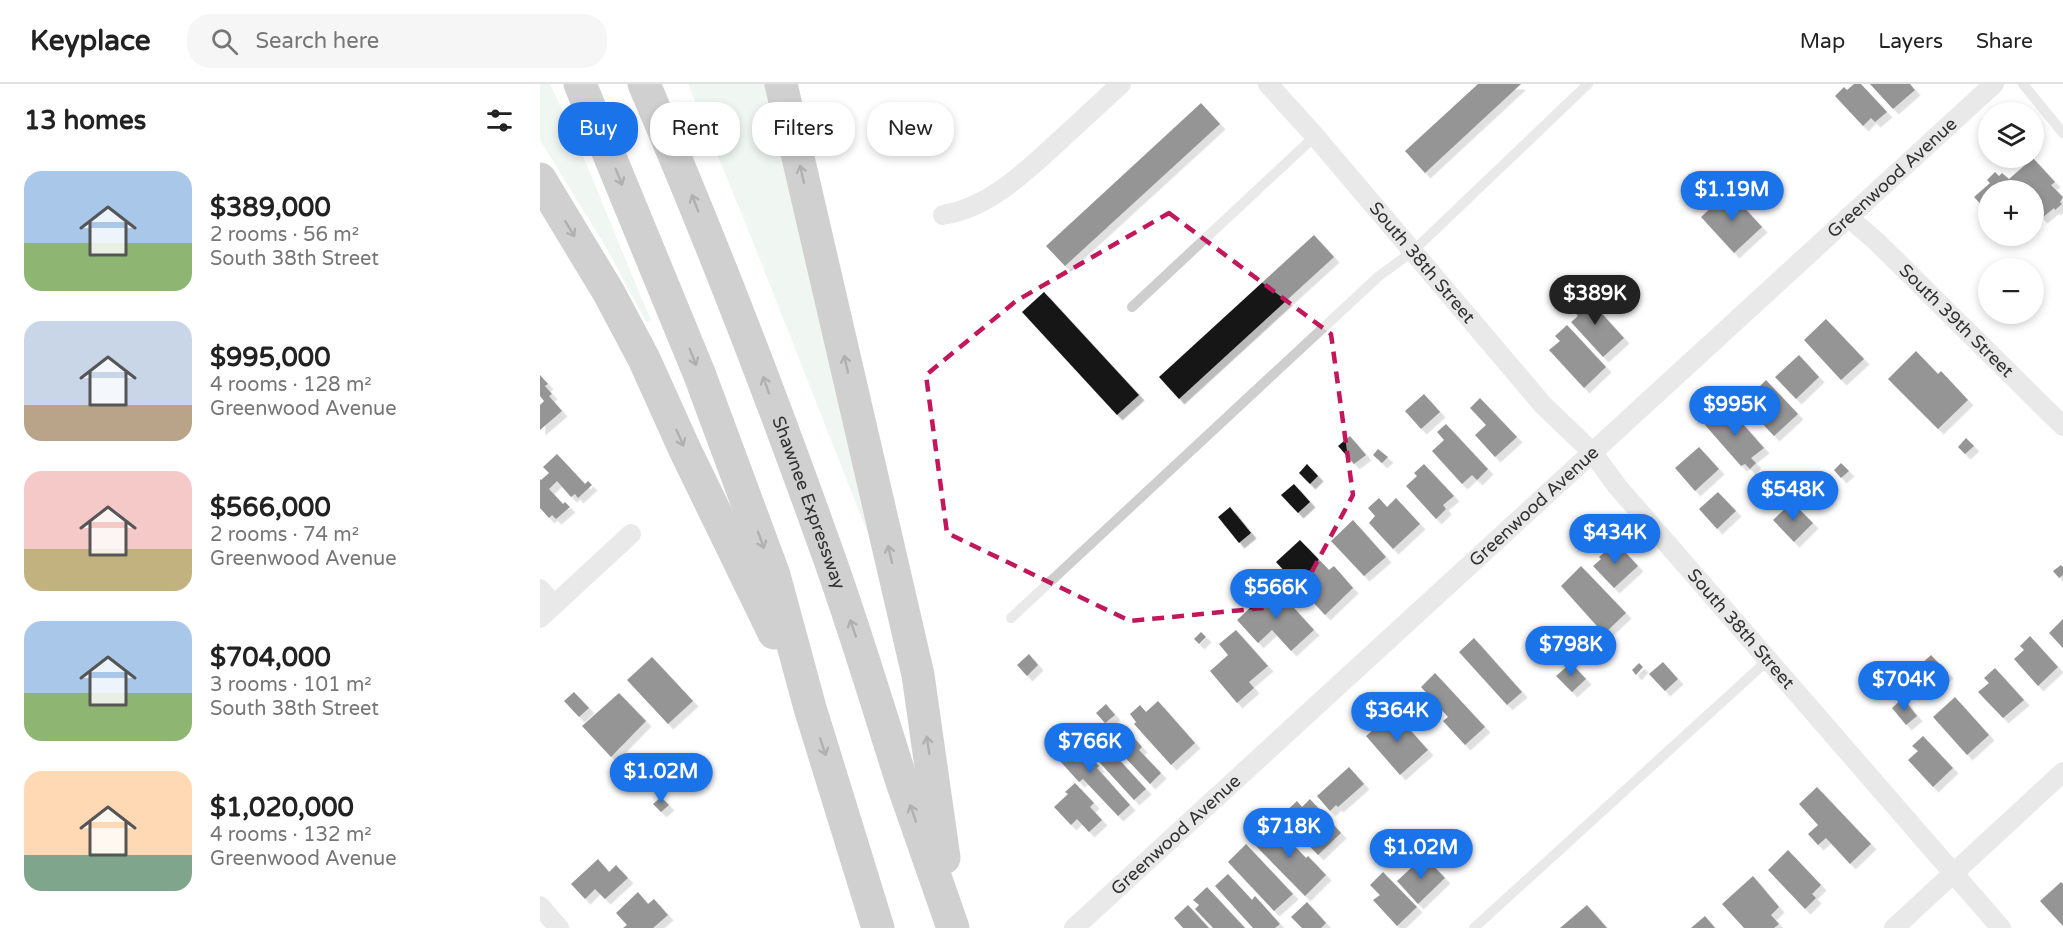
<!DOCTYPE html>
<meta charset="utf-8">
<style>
body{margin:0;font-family:"Varela Round",sans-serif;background:#f6f6f6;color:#222;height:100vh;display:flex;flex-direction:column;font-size:22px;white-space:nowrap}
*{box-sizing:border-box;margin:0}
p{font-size:20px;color:#767676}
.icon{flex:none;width:33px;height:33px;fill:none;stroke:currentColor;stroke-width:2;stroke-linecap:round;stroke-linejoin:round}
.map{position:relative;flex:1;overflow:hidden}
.details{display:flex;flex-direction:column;background:#fff;width:540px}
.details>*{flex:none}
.guide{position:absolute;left:18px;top:18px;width:570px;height:54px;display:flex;gap:12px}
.controls{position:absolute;left:1438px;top:18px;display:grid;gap:12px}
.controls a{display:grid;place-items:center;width:66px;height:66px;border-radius:50%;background:#fff;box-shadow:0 3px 9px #0003;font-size:30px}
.price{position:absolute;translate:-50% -51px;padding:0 14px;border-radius:21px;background:#1a73e8;color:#fff;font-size:20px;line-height:39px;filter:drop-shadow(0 2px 3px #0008)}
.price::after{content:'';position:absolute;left:50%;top:36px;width:18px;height:14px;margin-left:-9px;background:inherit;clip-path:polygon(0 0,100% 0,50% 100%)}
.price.active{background:#222;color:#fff}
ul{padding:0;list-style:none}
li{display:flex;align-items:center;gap:18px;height:150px;padding:0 24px}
li span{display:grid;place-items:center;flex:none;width:168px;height:120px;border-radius:18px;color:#555}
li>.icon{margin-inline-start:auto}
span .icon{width:72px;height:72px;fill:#fffc;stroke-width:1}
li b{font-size:26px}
h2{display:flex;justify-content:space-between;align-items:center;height:72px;padding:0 24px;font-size:26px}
.chip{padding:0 21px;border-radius:24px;background:#fff;box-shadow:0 3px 9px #0003;font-size:21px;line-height:54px}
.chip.active{background:#1a73e8;color:#fff}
header{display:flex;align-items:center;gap:36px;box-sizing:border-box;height:84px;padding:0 30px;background:#fff;border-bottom:2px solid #e0e0e0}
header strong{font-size:28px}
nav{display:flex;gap:33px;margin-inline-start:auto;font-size:21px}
.search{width:420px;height:54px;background:#f6f6f6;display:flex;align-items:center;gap:15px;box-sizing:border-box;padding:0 21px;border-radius:24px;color:#767676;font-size:22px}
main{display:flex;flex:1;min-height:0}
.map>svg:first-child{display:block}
</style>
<header>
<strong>Keyplace</strong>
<div class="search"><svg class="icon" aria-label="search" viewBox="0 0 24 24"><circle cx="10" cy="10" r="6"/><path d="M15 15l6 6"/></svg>Search here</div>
<nav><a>Map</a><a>Layers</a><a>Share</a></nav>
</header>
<main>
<section class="details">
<h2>13 homes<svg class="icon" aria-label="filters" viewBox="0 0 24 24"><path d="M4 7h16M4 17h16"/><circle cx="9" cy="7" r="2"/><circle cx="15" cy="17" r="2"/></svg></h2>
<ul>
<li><span style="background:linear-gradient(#a9c7e8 60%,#8fb573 0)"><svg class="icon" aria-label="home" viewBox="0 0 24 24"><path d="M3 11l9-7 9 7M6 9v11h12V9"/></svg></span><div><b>$389,000</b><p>2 rooms · 56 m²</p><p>South 38th Street</p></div></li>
<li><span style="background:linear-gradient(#c9d6e8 70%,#b9a48a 0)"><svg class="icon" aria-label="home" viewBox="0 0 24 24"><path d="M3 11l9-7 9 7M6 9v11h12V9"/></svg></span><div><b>$995,000</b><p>4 rooms · 128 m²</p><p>Greenwood Avenue</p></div></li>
<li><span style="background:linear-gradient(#f6c9c9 65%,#c2b280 0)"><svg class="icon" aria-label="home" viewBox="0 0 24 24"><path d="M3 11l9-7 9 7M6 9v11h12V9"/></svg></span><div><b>$566,000</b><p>2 rooms · 74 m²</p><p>Greenwood Avenue</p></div></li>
<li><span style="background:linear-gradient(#a9c7e8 60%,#8fb573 0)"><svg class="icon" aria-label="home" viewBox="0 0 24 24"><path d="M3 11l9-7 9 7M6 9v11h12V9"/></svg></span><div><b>$704,000</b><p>3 rooms · 101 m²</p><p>South 38th Street</p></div></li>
<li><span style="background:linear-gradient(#ffd9b3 70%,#7fa58c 0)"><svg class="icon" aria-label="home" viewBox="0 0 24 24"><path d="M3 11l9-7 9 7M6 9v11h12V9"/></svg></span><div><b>$1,020,000</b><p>4 rooms · 132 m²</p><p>Greenwood Avenue</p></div></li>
</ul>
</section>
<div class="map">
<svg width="1523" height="844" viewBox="0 0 1523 844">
<defs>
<filter id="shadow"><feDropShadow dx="5.5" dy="5.5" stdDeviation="0" flood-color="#0004"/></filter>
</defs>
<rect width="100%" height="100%" fill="#fff"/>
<g fill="#deeee5">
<path d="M0 0H10C48 77 77 158 111 236L106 238 67 165 0 56Z"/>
<path d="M148 0H232L343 488 209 148Z"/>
</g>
<g fill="#181818" filter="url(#shadow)">
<path d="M938 0H981L885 89 865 67Z"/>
<path d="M1314 0H1321L1347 28 1335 38 1331 34 1323 42 1295 12 1304 3 1307 6Z"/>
<path d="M1330 0H1370L1375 6 1353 25Z"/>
<path d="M661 19 680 40 525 182 506 162Z"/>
<path d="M1493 74 1515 98 1511 101 1523 113 1520 118 1522 120 1515 126 1514 124 1502 134 1494 125V106H1449V129L1434 113 1450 99 1447 96 1455 88 1459 92 1462 89 1469 95Z"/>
<path d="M1189 107 1222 143 1194 169 1161 133Z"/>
<path d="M774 151 794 173 639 315 619 293Z"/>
<path d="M504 208 599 311 577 331 482 228Z"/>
<path d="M1044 210 1084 254 1063 273 1031 238 1038 232 1030 223Z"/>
<path d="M1286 235 1324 275 1301 296 1264 256Z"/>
<path d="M1027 241 1066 283 1044 304 1009 266 1020 257 1015 252Z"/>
<path d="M1376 267 1398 290 1401 287 1428 316 1398 345 1348 295Z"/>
<path d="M1259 271 1279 293 1256 315 1235 293Z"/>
<path d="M0 291 8 300 5 302 12 310 9 312 22 327 0 346V321L4 317 0 312Z"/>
<path d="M1226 296 1258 330 1234 352 1202 318 1209 312 1205 309 1212 303 1215 307Z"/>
<path d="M884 310 900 328 881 345 865 327Z"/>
<path d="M940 314 977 353 955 373 935 351 946 341 930 324Z"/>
<path d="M1187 322 1224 364 1211 374 1216 379 1210 385 1205 380 1201 382 1165 341Z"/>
<path d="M906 340 948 385 937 396 932 391 922 400 892 367 904 356 897 348Z"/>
<path d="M810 352 826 371 814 380 798 362Z"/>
<path d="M1426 354 1434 362 1425 370 1418 363Z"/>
<path d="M1159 363 1179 385 1155 407 1135 384Z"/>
<path d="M838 365 848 373 842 379 833 371Z"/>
<path d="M17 370 45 400 48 397 52 401 38 414 35 410 31 413 17 397 9 405 23 420 25 418 30 423 16 435 12 431 9 434 0 424V395L1 396 9 389 3 383Z"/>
<path d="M1301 379 1309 387 1301 394 1294 386Z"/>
<path d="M767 380 778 392 770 400 759 389Z"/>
<path d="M884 380 914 412 903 421 906 425 896 435 866 402 877 392 874 389Z"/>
<path d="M754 400 770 418 758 429 741 411Z"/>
<path d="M1178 408 1196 427 1177 445 1159 425Z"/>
<path d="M839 414 847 423 856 414 880 440 853 465 829 439 835 432 828 424Z"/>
<path d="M1252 418 1273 439 1254 458 1233 436Z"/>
<path d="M690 423 711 449 699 459 678 433Z"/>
<path d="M813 436 846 473 824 492 791 457Z"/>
<path d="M760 456 789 486 794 482 813 504 785 531 736 478Z"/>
<path d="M1076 458 1098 482 1074 504 1053 482 1061 475 1059 473Z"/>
<path d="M1521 481 1523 483V491L1519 494 1513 487Z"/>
<path d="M1041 482 1086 529 1064 550 1021 502Z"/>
<path d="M734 502 774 546 751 567 732 546 718 559 697 536Z"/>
<path d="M1523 535V564L1509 549Z"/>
<path d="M696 546 728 582 709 598 714 604 697 619 670 587 688 571 679 560Z"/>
<path d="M661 548 666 553 659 560 654 555Z"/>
<path d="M1490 552 1518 583 1498 602 1474 575 1484 566 1480 562Z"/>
<path d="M934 554 982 608 967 621 919 568Z"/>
<path d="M489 570 498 581 487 592 477 581Z"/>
<path d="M1391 571 1408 589 1387 608 1370 590Z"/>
<path d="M112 573 153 617 128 640 87 596Z"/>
<path d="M1123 578 1138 595 1125 607 1109 590Z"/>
<path d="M1031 579 1046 595 1032 608 1016 592Z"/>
<path d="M1099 579 1103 583 1096 591 1092 586Z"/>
<path d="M1455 584 1484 616 1463 634 1438 608 1449 599 1444 594Z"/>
<path d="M895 589 945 643 925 661 903 637 908 633 881 603Z"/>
<path d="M34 608 49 624 39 633 24 617Z"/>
<path d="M79 609 106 637 71 673 42 642Z"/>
<path d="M1415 613 1449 651 1427 671 1393 633Z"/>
<path d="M1363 614 1377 632 1366 641 1352 624Z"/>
<path d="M618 617 655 659 631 681 594 640 596 638 590 630 600 621 606 628Z"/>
<path d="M566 620 575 631 565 639 556 629Z"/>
<path d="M854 628 888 666 860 691 826 652Z"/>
<path d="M582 640 602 663 599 666 621 689 610 700 567 654Z"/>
<path d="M551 645 606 705 594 716 539 656Z"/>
<path d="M1383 652 1413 684 1393 703 1368 676 1378 667 1372 662Z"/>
<path d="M527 653 540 667 542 665 559 682 557 684 590 721 578 732 543 695 539 698 511 667Z"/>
<path d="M809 683 824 700 798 723 796 721 790 727 777 712Z"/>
<path d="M535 699 554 719 550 723 562 736 549 748 537 735 531 741 514 723 528 710 525 708Z"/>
<path d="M1277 703 1331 760 1310 780 1286 754 1278 761 1268 750 1278 741 1259 720Z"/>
<path d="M121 713 129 721 121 728 113 720Z"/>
<path d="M770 715 801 749 778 771 741 732 757 717 762 723Z"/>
<path d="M730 737 766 774 768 772 786 791 765 812 715 761 717 758 713 754Z"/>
<path d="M706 760 753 810 734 827 688 778Z"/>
<path d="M1248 766 1281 801 1272 810 1276 814 1265 825 1228 786Z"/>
<path d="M884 772 905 794 878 820 857 797Z"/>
<path d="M58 775 69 788 76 781 88 794 65 815 55 805 45 815 31 800Z"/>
<path d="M843 788 877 823 857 842 833 816 840 811 830 801Z"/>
<path d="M688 790 712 816 715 812 740 840 735 844H713L675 802Z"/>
<path d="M1213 792 1239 823 1231 831 1239 840 1234 844H1204L1182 820Z"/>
<path d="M1521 798 1523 800V842L1500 817Z"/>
<path d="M667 803 705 844H673L655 825 659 821 653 816Z"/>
<path d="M98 808 108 820 114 815 128 831 113 844H83L87 841 76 829Z"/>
<path d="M767 818 786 839 781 844H762L751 833Z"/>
<path d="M648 821 669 844H643L634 834Z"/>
<path d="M1047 821 1067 844H1020Z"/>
<path d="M1165 832 1175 844H1151Z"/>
</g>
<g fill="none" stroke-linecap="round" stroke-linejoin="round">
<g stroke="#cecece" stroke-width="10">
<path d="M1483 0 1523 49"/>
<path d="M592 223 775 52"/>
<path d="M471 534 839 192 872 168 1048 0"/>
<path d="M934 844 1228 576"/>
</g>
<g stroke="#cecece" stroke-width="20">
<path id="s1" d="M728 0 775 52 1003 321 1052 368 1077 402 1461 844"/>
<path d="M403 131C450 123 485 88 519 57 540 38 560 19 581 0"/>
<path id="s2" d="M1308 133 1336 157 1523 342"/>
<path d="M0 505 14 521"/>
<path d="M0 534 91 450"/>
<path d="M0 822 19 844"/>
<path id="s3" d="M534 844 1454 0"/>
<path d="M1354 844 1523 688"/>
</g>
<g stroke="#989898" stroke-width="33">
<path d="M40 0 159 289 234 491 270 624 338 844"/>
<path id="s4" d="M104 0C170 153 230 308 286 465 314 542 337 620 362 698 379 747 396 795 413 844"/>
<path d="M241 0 378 591 404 774"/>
<path d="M0 95 69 209 104 275 145 366 234 549"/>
</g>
</g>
<defs><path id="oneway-shaft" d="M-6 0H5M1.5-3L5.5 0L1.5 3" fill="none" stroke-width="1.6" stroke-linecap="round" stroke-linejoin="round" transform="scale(1.5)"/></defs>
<g stroke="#505050">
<use href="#oneway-shaft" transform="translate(262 90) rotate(-103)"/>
<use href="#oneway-shaft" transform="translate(79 93) rotate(68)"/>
<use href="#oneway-shaft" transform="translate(155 119) rotate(-111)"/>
<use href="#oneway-shaft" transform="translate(30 145) rotate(59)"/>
<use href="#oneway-shaft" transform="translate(153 273) rotate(68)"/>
<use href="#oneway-shaft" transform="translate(306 280) rotate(-103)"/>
<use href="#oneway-shaft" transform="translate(226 301) rotate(-110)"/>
<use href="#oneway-shaft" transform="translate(140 354) rotate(66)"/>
<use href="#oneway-shaft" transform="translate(221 456) rotate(70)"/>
<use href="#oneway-shaft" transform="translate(350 470) rotate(-103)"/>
<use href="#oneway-shaft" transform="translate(313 544) rotate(-109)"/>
<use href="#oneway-shaft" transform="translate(388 661) rotate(-98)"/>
<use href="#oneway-shaft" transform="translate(283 663) rotate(72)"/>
<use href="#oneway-shaft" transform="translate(373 729) rotate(-109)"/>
</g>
<path d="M0 0H1523V844H0ZM629 129 791 250 813 411 754 521 590 537 407 449 386 291 476 217Z" fill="#fff" fill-opacity=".55" fill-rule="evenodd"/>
<path fill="none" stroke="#c2185b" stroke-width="4.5" stroke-dasharray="12 8" stroke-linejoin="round" d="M629 129 791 250 813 411 754 521 590 537 407 449 386 291 476 217Z"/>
<g text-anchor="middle" stroke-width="6" stroke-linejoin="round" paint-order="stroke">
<g font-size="18" fill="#313131" stroke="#fff">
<text dy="6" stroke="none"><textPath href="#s3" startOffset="1110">Greenwood Avenue</textPath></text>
<text dy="6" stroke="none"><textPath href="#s1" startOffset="236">South 38th Street</textPath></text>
<text dy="6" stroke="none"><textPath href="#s2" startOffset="150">South 39th Street</textPath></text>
<text dy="6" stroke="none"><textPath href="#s4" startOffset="450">Shawnee Expressway</textPath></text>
<text dy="6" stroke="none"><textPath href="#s3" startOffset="624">Greenwood Avenue</textPath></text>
<text dy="6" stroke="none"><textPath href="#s1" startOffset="722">South 38th Street</textPath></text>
<text dy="6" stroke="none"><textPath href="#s3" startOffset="138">Greenwood Avenue</textPath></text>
</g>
</g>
</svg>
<div class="controls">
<a><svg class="icon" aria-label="layers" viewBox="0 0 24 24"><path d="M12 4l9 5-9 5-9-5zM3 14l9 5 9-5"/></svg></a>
<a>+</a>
<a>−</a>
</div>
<b class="price" style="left:1192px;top:138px">$1.19M</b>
<b class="price active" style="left:1055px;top:242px">$389K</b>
<b class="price" style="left:1195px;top:353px">$995K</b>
<b class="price" style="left:1253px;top:438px">$548K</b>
<b class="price" style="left:1075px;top:481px">$434K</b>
<b class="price" style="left:736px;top:536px">$566K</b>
<b class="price" style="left:1031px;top:593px">$798K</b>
<b class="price" style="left:1364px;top:628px">$704K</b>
<b class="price" style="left:857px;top:659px">$364K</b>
<b class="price" style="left:550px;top:690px">$766K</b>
<b class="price" style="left:121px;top:720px">$1.02M</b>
<b class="price" style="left:749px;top:775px">$718K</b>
<b class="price" style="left:881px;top:796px">$1.02M</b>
<div class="guide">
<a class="chip active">Buy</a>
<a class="chip">Rent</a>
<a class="chip">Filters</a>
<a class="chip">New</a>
</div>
</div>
</main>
